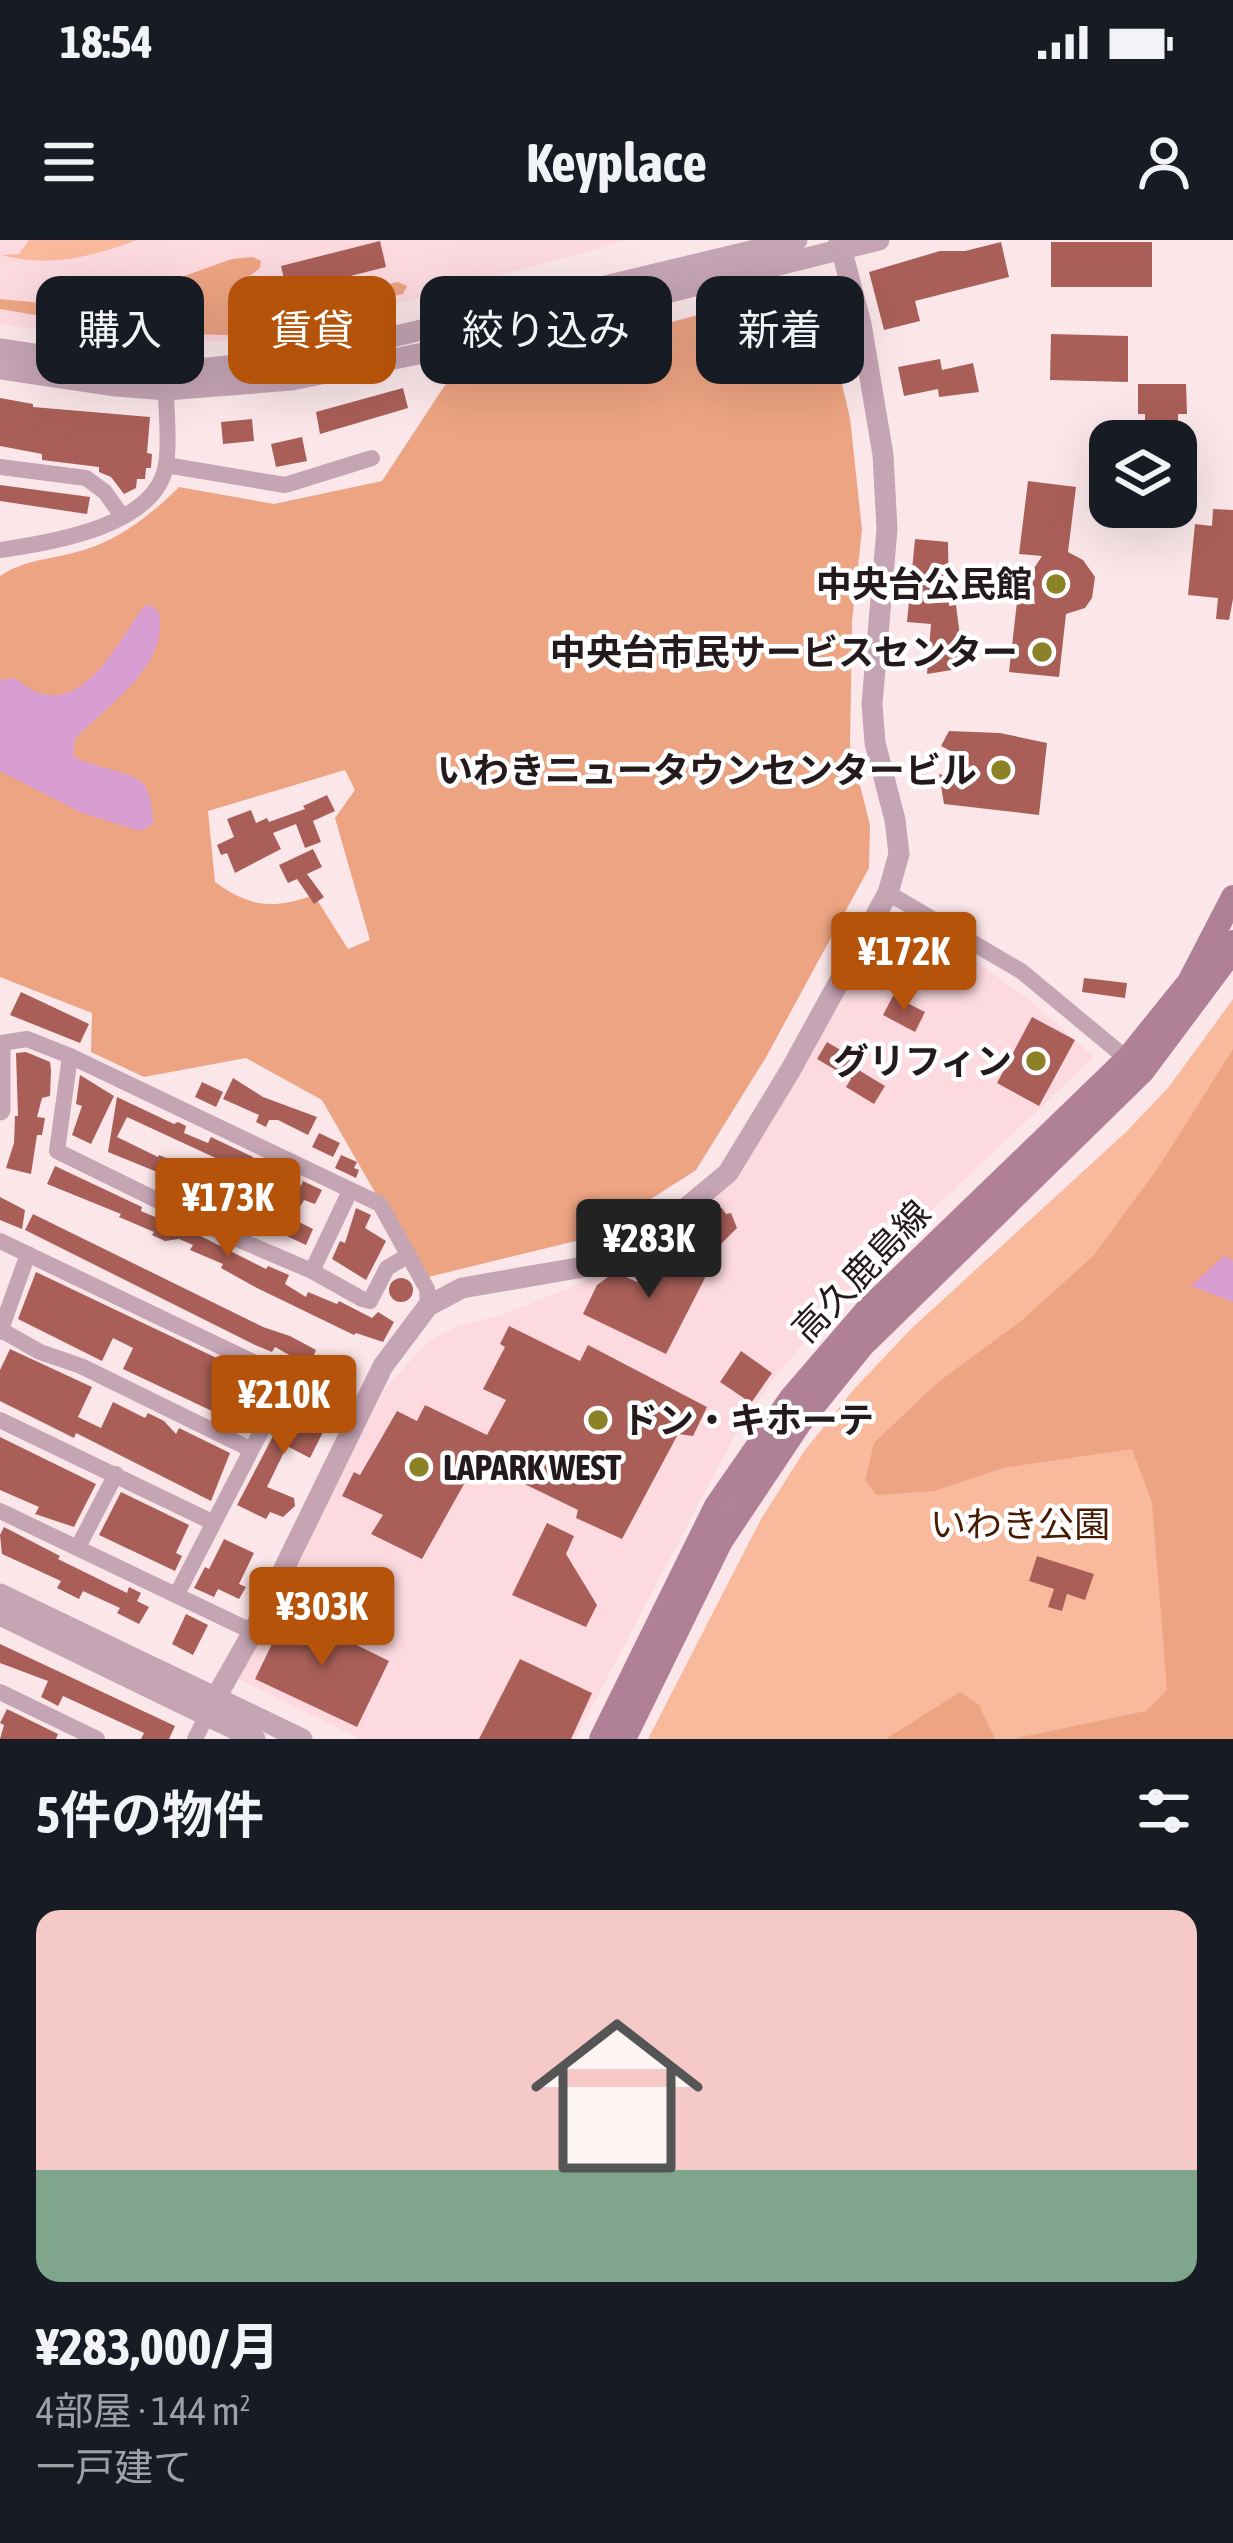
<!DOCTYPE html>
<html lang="ja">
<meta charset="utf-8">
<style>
body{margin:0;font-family:"Asap Condensed","Noto Sans JP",sans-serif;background:#242831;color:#f1f3f6;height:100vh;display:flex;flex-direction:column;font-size:45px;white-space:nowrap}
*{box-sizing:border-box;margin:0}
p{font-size:39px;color:#9ea1a6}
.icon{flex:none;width:66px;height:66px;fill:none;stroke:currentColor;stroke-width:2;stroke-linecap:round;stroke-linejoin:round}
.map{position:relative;height:1499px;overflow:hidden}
.sheet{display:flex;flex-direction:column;background:#171b24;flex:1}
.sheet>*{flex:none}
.banner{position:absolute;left:36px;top:36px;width:1161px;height:108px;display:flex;gap:24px}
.controls{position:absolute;left:1089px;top:180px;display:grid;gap:24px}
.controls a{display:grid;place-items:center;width:108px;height:108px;border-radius:24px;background:#171b24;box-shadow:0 12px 48px #0002;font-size:60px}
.price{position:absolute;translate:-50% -102px;padding:0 27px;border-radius:12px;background:#b45309;color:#fff;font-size:39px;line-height:78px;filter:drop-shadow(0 3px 6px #0008)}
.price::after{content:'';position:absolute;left:50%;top:72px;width:36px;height:27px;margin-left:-18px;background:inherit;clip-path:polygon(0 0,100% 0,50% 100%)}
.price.active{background:#222;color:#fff}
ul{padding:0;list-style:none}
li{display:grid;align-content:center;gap:24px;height:636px;padding:0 36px}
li+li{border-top:3px solid #363941}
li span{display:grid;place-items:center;height:372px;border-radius:24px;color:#555}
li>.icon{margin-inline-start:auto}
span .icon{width:216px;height:216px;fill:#fffc;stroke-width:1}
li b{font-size:51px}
h2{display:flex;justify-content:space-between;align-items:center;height:144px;padding:0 36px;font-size:51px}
.chip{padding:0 42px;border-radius:24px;background:#171b24;box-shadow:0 12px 48px #0002;font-size:42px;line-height:108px}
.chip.active{background:#b45309;color:#fff}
.status{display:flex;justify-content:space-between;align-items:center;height:84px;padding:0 60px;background:#171b24;direction:ltr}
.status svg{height:33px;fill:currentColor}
header{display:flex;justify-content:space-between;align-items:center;height:156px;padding:0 36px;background:#171b24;font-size:54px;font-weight:700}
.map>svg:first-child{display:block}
</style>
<div class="status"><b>18:54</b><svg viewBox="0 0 49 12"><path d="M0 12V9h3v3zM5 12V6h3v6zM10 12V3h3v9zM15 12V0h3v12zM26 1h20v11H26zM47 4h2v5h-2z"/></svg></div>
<header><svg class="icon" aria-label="menu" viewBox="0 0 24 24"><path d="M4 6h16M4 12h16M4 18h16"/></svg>Keyplace<svg class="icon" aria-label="person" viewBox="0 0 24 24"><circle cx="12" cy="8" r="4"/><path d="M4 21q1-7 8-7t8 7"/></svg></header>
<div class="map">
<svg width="1233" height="1499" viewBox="0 0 1233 1499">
<rect width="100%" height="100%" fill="#fbe7ea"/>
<g fill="#fcdadf">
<path d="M0 0H629L265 100 121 103 0 84Z"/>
<path d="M891 676 946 700 1031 761 1094 817 851 1047 776 1136 744 1178 575 1499H360L236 1438 386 1148 428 1101 460 1085 501 1075 572 1047 654 1009 733 934Z"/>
</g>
<g fill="#f8b99d">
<path d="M29 0H137C92 17 48 28 1 15L19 14Z"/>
<path d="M1233 759V1499H648L761 1279 805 1210 855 1148 912 1088 1125 893 1168 848Z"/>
</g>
<g fill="#eda483" fill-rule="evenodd">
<path d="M253 17 261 21 260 28 240 44 235 53 243 69 255 73 398 42 407 46 403 54 322 71 299 85 264 96 141 93 0 69V59L92 68 119 49 140 42 173 40 232 19Z"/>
<path d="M795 49 823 64 850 178 862 290 852 381 850 506 870 585 869 628 765 819 696 930 592 997 424 1038 322 860 246 818 144 837 91 812 92 773 0 737V336C24 320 46 320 73 313 115 303 149 277 179 247L274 264 382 241 447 142ZM345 530 355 550 335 578 370 700 348 709 314 655C272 670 250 667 215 642L208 571Z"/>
<path d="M1233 809V1499H1013L1146 1471 1167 1450 1152 1263 1132 1209 1003 1228 934 1251 877 1255 865 1241 874 1203 937 1143 1021 1081 1093 1016 1158 928Z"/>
<path d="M960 1452 979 1465 995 1499H886Z"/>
</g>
<g fill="#d79dd1">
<path d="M151 365 159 372C170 425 107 466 75 499L73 516C90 528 134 530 145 546 151 555 152 573 154 583L140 591 82 573 0 531V440L15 438C76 492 115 406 144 366Z"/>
<path d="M1225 1015 1233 1021V1062L1191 1046Z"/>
</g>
<g fill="#a95f58">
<path d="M380 1 386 27 287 52 281 26Z"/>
<path d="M1001 2 1009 37 915 61 920 81 884 90 869 32 940 11H965Z"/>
<rect x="1051" y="2" width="101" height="45"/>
<path d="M1051 94 1128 96V142L1050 140Z"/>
<path d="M940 119 942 130 973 123 979 152 939 157 938 149 904 156 898 127Z"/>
<path d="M1138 144H1186L1187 174H1178V182H1145V174H1138Z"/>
<path d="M403 148 408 168 320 194 316 172Z"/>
<path d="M0 158 33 164V167L150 177 147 213 152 214 151 228H146L145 239H137L136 248 124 254 111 237 99 232V227L42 220V214L0 206Z"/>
<path d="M252 179 254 201 223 204 221 182Z"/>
<path d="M302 197 307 221 276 227 271 204Z"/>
<path d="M1028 241 1076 247 1068 312 1083 320 1095 337 1092 358 1085 368 1066 374 1059 437 1009 432 1017 362 1035 364 1029 336 1042 316 1019 314Z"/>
<path d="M0 245 90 257 87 274 0 261Z"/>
<path d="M1213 269 1233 270V359L1229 380 1216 379 1218 358 1188 355 1195 284 1212 286Z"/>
<path d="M915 299 948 302 949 366 956 365 964 428 927 434 931 384 907 382Z"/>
<path d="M949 491 1000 493 1047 503 1039 575 944 564 939 534 962 540 966 519 941 506Z"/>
<path d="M327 555 335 571 313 581 321 602 305 608 296 584 273 593 281 609 235 633 227 613 221 615 217 605 234 597 227 579 251 570 256 583 267 578 269 582 305 569 303 566Z"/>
<path d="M313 609 322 627 307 634 324 657 314 664 297 639 288 643 279 625Z"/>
<path d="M903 685H916L934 695 919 723 925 726 916 741 897 731 907 712 891 703Z"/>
<path d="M1084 738 1127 743 1125 758 1082 752Z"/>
<path d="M21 752 89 784 80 803 10 775Z"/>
<path d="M893 756 925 772 915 792 883 775Z"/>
<path d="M1032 777 1075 800 1039 866 997 843Z"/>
<path d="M827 802 856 819 852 826 885 846 874 864 846 847 851 839 817 819Z"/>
<path d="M26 812 50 822 51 830 50 856 42 858 37 877 45 878 42 895H37L31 934 6 928 14 903 15 876H18L16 813Z"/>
<path d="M80 835 114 856 91 904 72 895 82 866 76 864Z"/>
<path d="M233 838 263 857 317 877 308 895 278 880H269L266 887 256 882 259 875 223 859Z"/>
<path d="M202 842 223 852 216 867 195 857Z"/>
<path d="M117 857 174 884 178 882 186 886 184 893 208 903 211 897 253 917 246 932 127 877 117 897 158 917 159 915 212 937 238 952 252 924 301 946 303 941 322 950 315 964 304 960 293 979 313 989 306 1005 190 951 192 948 172 938 108 912Z"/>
<path d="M319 893 340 903 333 917 312 907Z"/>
<path d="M341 915 357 922 354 928 359 930 356 938 335 928Z"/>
<path d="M55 926 142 967 141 971 160 979 161 976 266 1029 268 1026 289 1035 285 1044 306 1057 308 1052 337 1064 339 1061 372 1078 378 1072 394 1082 383 1102 356 1093 354 1095 257 1048 221 1028 223 1024 190 1010 193 1005 179 999 165 1001 152 995 154 992 119 977 121 974 47 944Z"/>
<path d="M0 957 25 970 22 989 0 980Z"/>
<path d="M356 968 371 975 365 988 386 1001 366 1040 332 1019 340 1001 345 1003Z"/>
<path d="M722 968 726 974 731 973 737 988 717 1008 707 1011 692 989Z"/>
<path d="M33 974 263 1087 290 1096 316 1110 309 1126 275 1107 272 1112 255 1105 25 990Z"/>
<path d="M674 1013 709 1030 666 1114 583 1074 597 1045 615 1032 637 1042 642 1031Z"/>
<path d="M36 1032 271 1144 248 1188 123 1129 133 1108 113 1098 102 1121 18 1079Z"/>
<circle cx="401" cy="1050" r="12"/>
<path d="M509 1086 580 1121 588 1105 707 1167 693 1196 678 1194 622 1299 576 1278 578 1270 477 1221 422 1319 371 1294 383 1275 342 1256 354 1232 360 1235 397 1171 417 1181 425 1165 487 1195 506 1160 483 1149 505 1107 500 1104Z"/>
<path d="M10 1109 92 1147 78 1177 101 1188 113 1162 145 1178 148 1173 164 1181 176 1194 179 1188 230 1213 211 1261 76 1193 74 1198 0 1161V1130Z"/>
<path d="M741 1111 772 1133 751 1163 720 1142Z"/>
<path d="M294 1156 332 1174 310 1218 287 1206 267 1247 294 1258 295 1266 283 1277 270 1272 266 1279 237 1265Z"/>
<path d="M0 1197 96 1244 74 1287 35 1274 39 1267 0 1250Z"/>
<path d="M121 1252 189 1285 176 1313 182 1316 175 1331 99 1295Z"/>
<path d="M547 1283 574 1296 566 1314 597 1365 586 1387 512 1355Z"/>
<path d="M4 1287 60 1316 58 1319 127 1353 129 1347 141 1353 137 1361 149 1367 139 1384 117 1373 120 1368 83 1351 79 1359 57 1348 61 1341 2 1314 0 1295Z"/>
<path d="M224 1299 254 1313 239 1344 246 1347 239 1359 218 1349 214 1357 194 1348 205 1327 209 1329Z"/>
<path d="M1037 1316 1094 1334 1085 1360 1067 1354 1062 1371 1048 1367 1054 1349 1029 1341Z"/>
<path d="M288 1371 389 1421 357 1487 255 1439Z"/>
<path d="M186 1374 208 1385 193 1415 172 1404Z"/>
<path d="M0 1404 175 1486 169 1499H141L144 1493 63 1456 58 1466 41 1457 48 1441 0 1423Z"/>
<path d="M520 1419 592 1453 571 1499H479Z"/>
<path d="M7 1469 58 1494 56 1499H0L4 1485 0 1483Z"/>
</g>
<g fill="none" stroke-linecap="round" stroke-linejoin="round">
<g stroke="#c5a4b4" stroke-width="16">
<path d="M166 225 285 245 372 218"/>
<path d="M0 227 86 238 105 252 122 276"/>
<path d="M0 310C49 303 156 287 166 225 170 201 166 173 166 150"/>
<path d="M888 653 1021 731 1132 823"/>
<path d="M0 803 27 799 70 816 380 964 427 1049 428 1066"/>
<path d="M70 816 57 911 230 996 312 1031 362 1059 370 1061 387 1028 409 1015"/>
<path d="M0 1001 360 1173"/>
<path d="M312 1031 350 951"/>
<path d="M1 1090 40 1112 81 1126 250 1209"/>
<path d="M0 1092 28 1014"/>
<path d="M0 1180 212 1282"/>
<path d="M0 1271 253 1392"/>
<path d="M78 1307 116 1234"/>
<path d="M177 1354 288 1139"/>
<path d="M0 1452 97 1499"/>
<path d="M195 1499 211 1467"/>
</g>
<g stroke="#c5a4b4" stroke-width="21">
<path d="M0 109 113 126 198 129 304 118 797 0"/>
<path d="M0 129 116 146 166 150 292 140 433 111 879 0"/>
<path d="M0 809V870"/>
<path d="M0 1354 302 1499"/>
<path d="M0 1375 255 1499"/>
<path d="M211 1466 253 1392 383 1126 428 1066 462 1048 583 1027 658 991 728 933 790 831 888 653 899 614 895 580 875 503 872 464 887 289 883 215 861 84 839 0"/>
</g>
<g stroke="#b08097" stroke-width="24">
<path d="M601 1499 716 1266 791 1158 865 1072 1127 819 1189 742 1233 657"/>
<path d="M624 1499 721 1301 799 1184 862 1106 1142 832 1225 721 1233 702"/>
</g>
</g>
<g fill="#8d8128" stroke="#fff" stroke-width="4.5">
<circle cx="1056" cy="344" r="12"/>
<circle cx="1042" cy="412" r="12"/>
<circle cx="1001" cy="530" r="12"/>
<circle cx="1036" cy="821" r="12"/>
<circle cx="598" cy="1180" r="12"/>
<circle cx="419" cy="1227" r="12"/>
</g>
<g text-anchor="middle" stroke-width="9" stroke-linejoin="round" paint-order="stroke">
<g font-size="36" font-weight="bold" fill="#24191b" stroke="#fff" text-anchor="end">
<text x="1032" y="357">中央台公民館</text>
<text x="1018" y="425">中央台市民サービスセンター</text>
<text x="977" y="543">いわきニュータウンセンタービル</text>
<text x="1012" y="834">グリフィン</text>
<text x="622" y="1193" text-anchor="start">ドン・キホーテ</text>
<text x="443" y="1240" text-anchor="start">LAPARK WEST</text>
</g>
<g font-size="36" fill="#24191b" stroke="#fff">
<text transform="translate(861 1031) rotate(-46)" y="13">高久鹿島線</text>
</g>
<g font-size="36" fill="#471a02" stroke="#fff">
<text x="1020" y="1297">いわき公園</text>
</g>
</g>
</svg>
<div class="controls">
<a><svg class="icon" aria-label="layers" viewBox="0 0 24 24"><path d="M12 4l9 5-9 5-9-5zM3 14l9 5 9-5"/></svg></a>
</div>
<b class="price" style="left:904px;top:774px">¥172K</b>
<b class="price" style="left:228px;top:1020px">¥173K</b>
<b class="price active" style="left:649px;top:1061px">¥283K</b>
<b class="price" style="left:284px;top:1217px">¥210K</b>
<b class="price" style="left:322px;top:1429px">¥303K</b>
<div class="banner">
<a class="chip">購入</a>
<a class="chip active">賃貸</a>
<a class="chip">絞り込み</a>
<a class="chip">新着</a>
</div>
</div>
<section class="sheet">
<h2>5件の物件<svg class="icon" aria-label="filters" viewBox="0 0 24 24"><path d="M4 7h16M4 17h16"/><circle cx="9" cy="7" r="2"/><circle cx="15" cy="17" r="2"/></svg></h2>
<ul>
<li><span style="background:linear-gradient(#f6c9c9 70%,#7fa58c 0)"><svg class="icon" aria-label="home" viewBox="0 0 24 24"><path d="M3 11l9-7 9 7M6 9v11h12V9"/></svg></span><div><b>¥283,000/月</b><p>4部屋 · 144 m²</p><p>一戸建て</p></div></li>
</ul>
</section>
